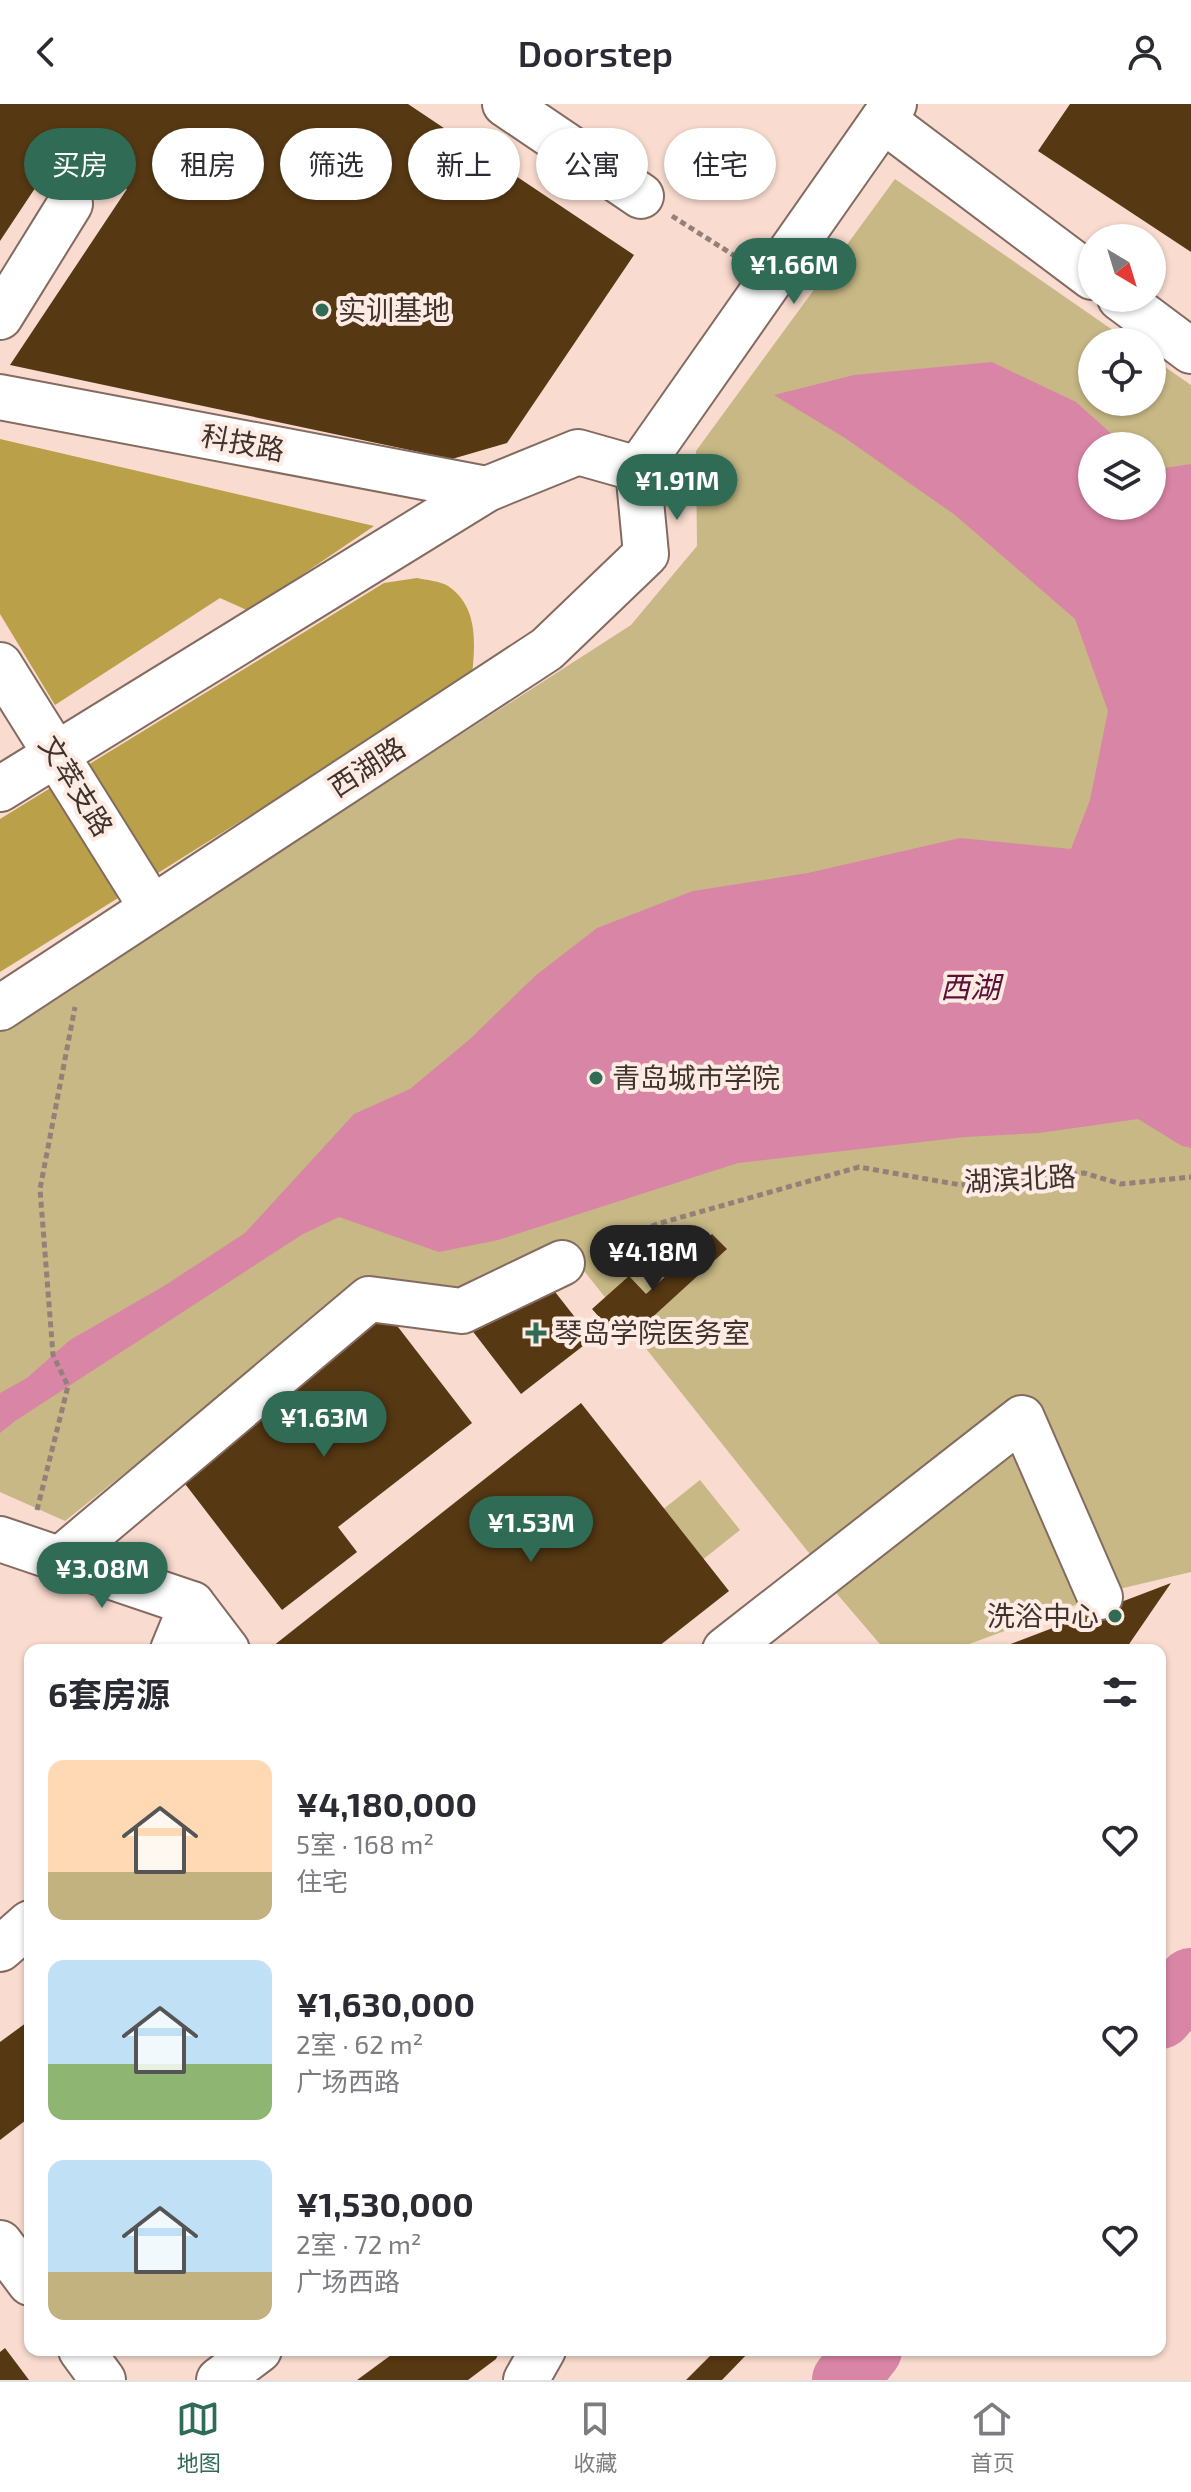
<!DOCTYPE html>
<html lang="zh">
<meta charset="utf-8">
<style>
body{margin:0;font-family:"Exo 2","Noto Sans SC",sans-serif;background:#f7f7f7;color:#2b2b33;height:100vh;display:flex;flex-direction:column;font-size:30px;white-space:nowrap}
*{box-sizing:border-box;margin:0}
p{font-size:26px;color:#7c7c81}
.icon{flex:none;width:44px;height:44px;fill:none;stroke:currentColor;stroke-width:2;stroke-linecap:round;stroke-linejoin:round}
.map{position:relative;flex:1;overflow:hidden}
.sheet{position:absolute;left:24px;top:1540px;width:1142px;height:712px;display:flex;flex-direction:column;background:#fff;border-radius:16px;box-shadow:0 2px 6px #0004}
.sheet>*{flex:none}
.guide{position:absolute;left:24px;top:24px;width:1144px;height:72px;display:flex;gap:16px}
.needle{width:52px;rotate:142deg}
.buttons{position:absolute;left:1078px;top:120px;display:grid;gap:16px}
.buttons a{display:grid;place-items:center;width:88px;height:88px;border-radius:50%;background:#fff;box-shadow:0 2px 6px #0004;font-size:40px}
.price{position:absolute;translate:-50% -68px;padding:0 18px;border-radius:28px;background:#306b56;color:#fff;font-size:26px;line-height:52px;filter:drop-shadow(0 2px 4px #0008)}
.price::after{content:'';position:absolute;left:50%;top:48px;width:24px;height:18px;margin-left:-12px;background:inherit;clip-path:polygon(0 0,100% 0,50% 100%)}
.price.active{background:#222;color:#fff}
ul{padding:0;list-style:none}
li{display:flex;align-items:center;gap:24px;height:200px;padding:0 24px}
li span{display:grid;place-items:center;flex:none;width:224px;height:160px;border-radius:16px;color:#555}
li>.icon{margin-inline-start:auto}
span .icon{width:96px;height:96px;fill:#fffc;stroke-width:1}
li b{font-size:34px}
h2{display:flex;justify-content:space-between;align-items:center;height:96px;padding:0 24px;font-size:34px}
.tag{padding:0 28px;border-radius:36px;background:#fff;box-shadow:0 2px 6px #0004;font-size:28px;line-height:72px}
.tag.active{background:#306b56;color:#fff}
header{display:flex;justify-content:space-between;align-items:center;height:104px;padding:0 24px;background:#fff;font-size:36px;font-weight:600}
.tab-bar{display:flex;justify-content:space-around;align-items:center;height:112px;border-top:2px solid #e1e1e2;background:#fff;font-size:22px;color:#7c7c81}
.tab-bar a{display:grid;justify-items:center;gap:4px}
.tab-bar .active{color:#306b56}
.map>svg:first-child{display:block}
</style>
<header><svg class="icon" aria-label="back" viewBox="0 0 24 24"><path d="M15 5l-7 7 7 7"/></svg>Doorstep<svg class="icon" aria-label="person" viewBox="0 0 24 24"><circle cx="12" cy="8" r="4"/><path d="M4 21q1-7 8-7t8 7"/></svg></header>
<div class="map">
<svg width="1191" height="2276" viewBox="0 0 1191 2276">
<rect width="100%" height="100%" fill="#f9dbcf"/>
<g fill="#c7b885" fill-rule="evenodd">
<path d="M895 75 1130 238H1092V298H1152V254L1191 281V1468L1119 1485 953 1546H885L832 1484 809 1449 569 1148 448 1192 367 1175 65 1417 0 1388V927L631 521 697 442 696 347ZM1092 342H1152V402H1092Z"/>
<path d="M700 1376 740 1426 638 1507 598 1457Z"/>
</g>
<g fill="#b9a049">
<path d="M0 335 374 422 249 507 220 494 55 601 0 510Z"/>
<path d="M417 474C426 476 440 477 448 482 479 503 475 540 472 572L0 868V715L384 479Z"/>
</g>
<path fill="#d985a6" d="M992 258 1076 298 1125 342H1092V402H1152V366L1191 360V1044L1182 1042 1138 1015 1039 1029 965 1033 738 1059 498 1136 439 1148 339 1113 303 1130 15 1317 0 1329V1289L27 1274 70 1236 164 1182 245 1129 354 1010 410 985 470 935 535 872 597 824 693 787 808 769 960 734 1071 745 1090 696 1108 607 1075 515 955 411 845 334 774 291 854 271Z"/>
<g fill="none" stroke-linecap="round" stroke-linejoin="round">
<g stroke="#d985a6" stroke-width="66">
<path d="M1160 1912 1191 1877"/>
<path d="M845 2276 869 2246"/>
</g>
</g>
<g fill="#563813">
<path d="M0 0H408L634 151 507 339 452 355 10 261 127 85 63 42 0 137Z"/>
<path d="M1070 0H1191V148L1038 47Z"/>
<path d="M712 1130 727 1145 623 1240 592 1205 629 1172 646 1190Z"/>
<path d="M541 1170 592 1235 521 1290 471 1225Z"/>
<path d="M388 1210 472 1319 338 1423 357 1448 282 1506 179 1372Z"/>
<path d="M581 1299 729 1487 654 1546H268Z"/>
<path d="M1171 1479 1125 1546H995Z"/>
<path d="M30 1916V2013L0 2036V1938Z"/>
<path d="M5 2244 29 2276H0V2248Z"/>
<path d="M398 2246H500L496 2255 468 2276H357Z"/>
<path d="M716 2246H751L722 2276H686Z"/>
</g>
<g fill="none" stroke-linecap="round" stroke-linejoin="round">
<g stroke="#846b60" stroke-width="48">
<g id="minor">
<path d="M505 0 641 92"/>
<path d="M883 16 1092 173"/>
<path d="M1120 194 1191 247"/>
<path d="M0 213 70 100"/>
<path d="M0 293 487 385"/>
<path d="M638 365 894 0"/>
<path d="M0 561 152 804"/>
<path d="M0 685 487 385 578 348 638 365 646 450 547 545 0 904"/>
<path d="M0 1435 192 1500 227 1546"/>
<path d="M59 1456 369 1195 462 1207 562 1159"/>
<path d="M173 1546 192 1500"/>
<path d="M725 1546 1022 1314 1100 1493"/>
<path d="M0 1845 30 1819"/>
<path d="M0 2139 30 2179"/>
<path d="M81 2246 103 2276"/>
<path d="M219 2276 259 2246"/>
<path d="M526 2276 543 2246"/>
</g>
</g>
<g stroke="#948078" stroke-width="5" stroke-dasharray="6 4" stroke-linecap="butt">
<path d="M672 112 738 154"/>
<path d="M596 1145 657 1120 859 1063 961 1081 1084 1069 1121 1080 1191 1073"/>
<path d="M37 1406 68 1282 53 1251 40 1085 75 903"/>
</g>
<use href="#minor" stroke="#fff" stroke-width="44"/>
</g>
<g fill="#306b56" stroke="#fdebe4" stroke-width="3">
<circle cx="322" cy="206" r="8"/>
<circle cx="596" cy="974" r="8"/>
<path d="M532 1217h8v8h8v8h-8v8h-8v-8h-8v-8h8z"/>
<circle cx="1115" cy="1512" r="8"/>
</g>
<g text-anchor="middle" stroke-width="8" stroke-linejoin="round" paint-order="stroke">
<g font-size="28" fill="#3f332e" stroke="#fdebe4" text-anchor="start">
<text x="338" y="216">实训基地</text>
<text x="612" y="984">青岛城市学院</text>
<text x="554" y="1239">琴岛学院医务室</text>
<text x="1099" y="1522" text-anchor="end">洗浴中心</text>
</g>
<g font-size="28" fill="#3f332e" stroke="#fdebe4">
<text transform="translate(243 339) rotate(11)" y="10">科技路</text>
<text transform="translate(367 663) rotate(-33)" y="10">西湖路</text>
<text transform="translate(76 682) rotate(58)" y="10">文萃支路</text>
<text transform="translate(1020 1075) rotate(-3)" y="10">湖滨北路</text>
</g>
<g font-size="30" font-style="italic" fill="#5c1136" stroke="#fdebe4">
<text x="970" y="894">西湖</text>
</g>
</g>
</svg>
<div class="buttons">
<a><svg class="needle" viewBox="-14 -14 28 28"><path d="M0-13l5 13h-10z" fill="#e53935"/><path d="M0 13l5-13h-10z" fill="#7c7c81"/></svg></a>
<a><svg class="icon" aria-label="locate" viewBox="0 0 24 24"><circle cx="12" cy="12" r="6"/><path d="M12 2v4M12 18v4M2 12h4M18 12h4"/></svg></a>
<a><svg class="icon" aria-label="layers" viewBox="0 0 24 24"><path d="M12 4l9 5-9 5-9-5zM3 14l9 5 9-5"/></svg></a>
</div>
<b class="price" style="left:794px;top:202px">¥1.66M</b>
<b class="price" style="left:677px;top:418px">¥1.91M</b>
<b class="price active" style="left:653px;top:1189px">¥4.18M</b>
<b class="price" style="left:324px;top:1355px">¥1.63M</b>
<b class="price" style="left:531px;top:1460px">¥1.53M</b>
<b class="price" style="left:102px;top:1506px">¥3.08M</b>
<div class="guide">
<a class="tag active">买房</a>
<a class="tag">租房</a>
<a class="tag">筛选</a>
<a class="tag">新上</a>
<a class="tag">公寓</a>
<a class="tag">住宅</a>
</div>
<section class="sheet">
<h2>6套房源<svg class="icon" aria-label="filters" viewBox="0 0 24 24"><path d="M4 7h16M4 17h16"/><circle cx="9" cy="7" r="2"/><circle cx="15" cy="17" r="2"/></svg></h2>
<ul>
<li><span style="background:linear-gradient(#ffd9b3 70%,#c2b280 0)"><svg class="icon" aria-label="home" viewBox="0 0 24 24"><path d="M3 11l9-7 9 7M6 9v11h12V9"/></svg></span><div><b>¥4,180,000</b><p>5室 · 168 m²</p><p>住宅</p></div><svg class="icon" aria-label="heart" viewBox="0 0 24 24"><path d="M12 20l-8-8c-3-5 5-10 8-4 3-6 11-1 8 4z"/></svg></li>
<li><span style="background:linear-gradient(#bfe0f5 65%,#8fb573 0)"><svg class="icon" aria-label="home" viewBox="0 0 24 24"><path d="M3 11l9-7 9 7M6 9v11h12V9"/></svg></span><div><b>¥1,630,000</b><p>2室 · 62 m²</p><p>广场西路</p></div><svg class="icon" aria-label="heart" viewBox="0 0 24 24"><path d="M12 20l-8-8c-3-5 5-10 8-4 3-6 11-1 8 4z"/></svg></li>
<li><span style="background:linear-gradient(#bfe0f5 70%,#c2b280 0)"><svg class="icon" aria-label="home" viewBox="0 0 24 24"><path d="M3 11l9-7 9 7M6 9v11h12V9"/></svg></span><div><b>¥1,530,000</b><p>2室 · 72 m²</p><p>广场西路</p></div><svg class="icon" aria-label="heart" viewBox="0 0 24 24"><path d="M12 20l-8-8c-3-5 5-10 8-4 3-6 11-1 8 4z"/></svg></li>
</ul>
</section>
</div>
<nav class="tab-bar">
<a class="active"><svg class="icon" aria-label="map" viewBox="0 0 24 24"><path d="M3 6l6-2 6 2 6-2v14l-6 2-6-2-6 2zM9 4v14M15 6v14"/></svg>地图</a>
<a><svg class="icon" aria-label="saved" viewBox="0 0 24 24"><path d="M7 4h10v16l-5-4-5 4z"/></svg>收藏</a>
<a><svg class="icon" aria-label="home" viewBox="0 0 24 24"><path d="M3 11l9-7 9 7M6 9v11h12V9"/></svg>首页</a>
</nav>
